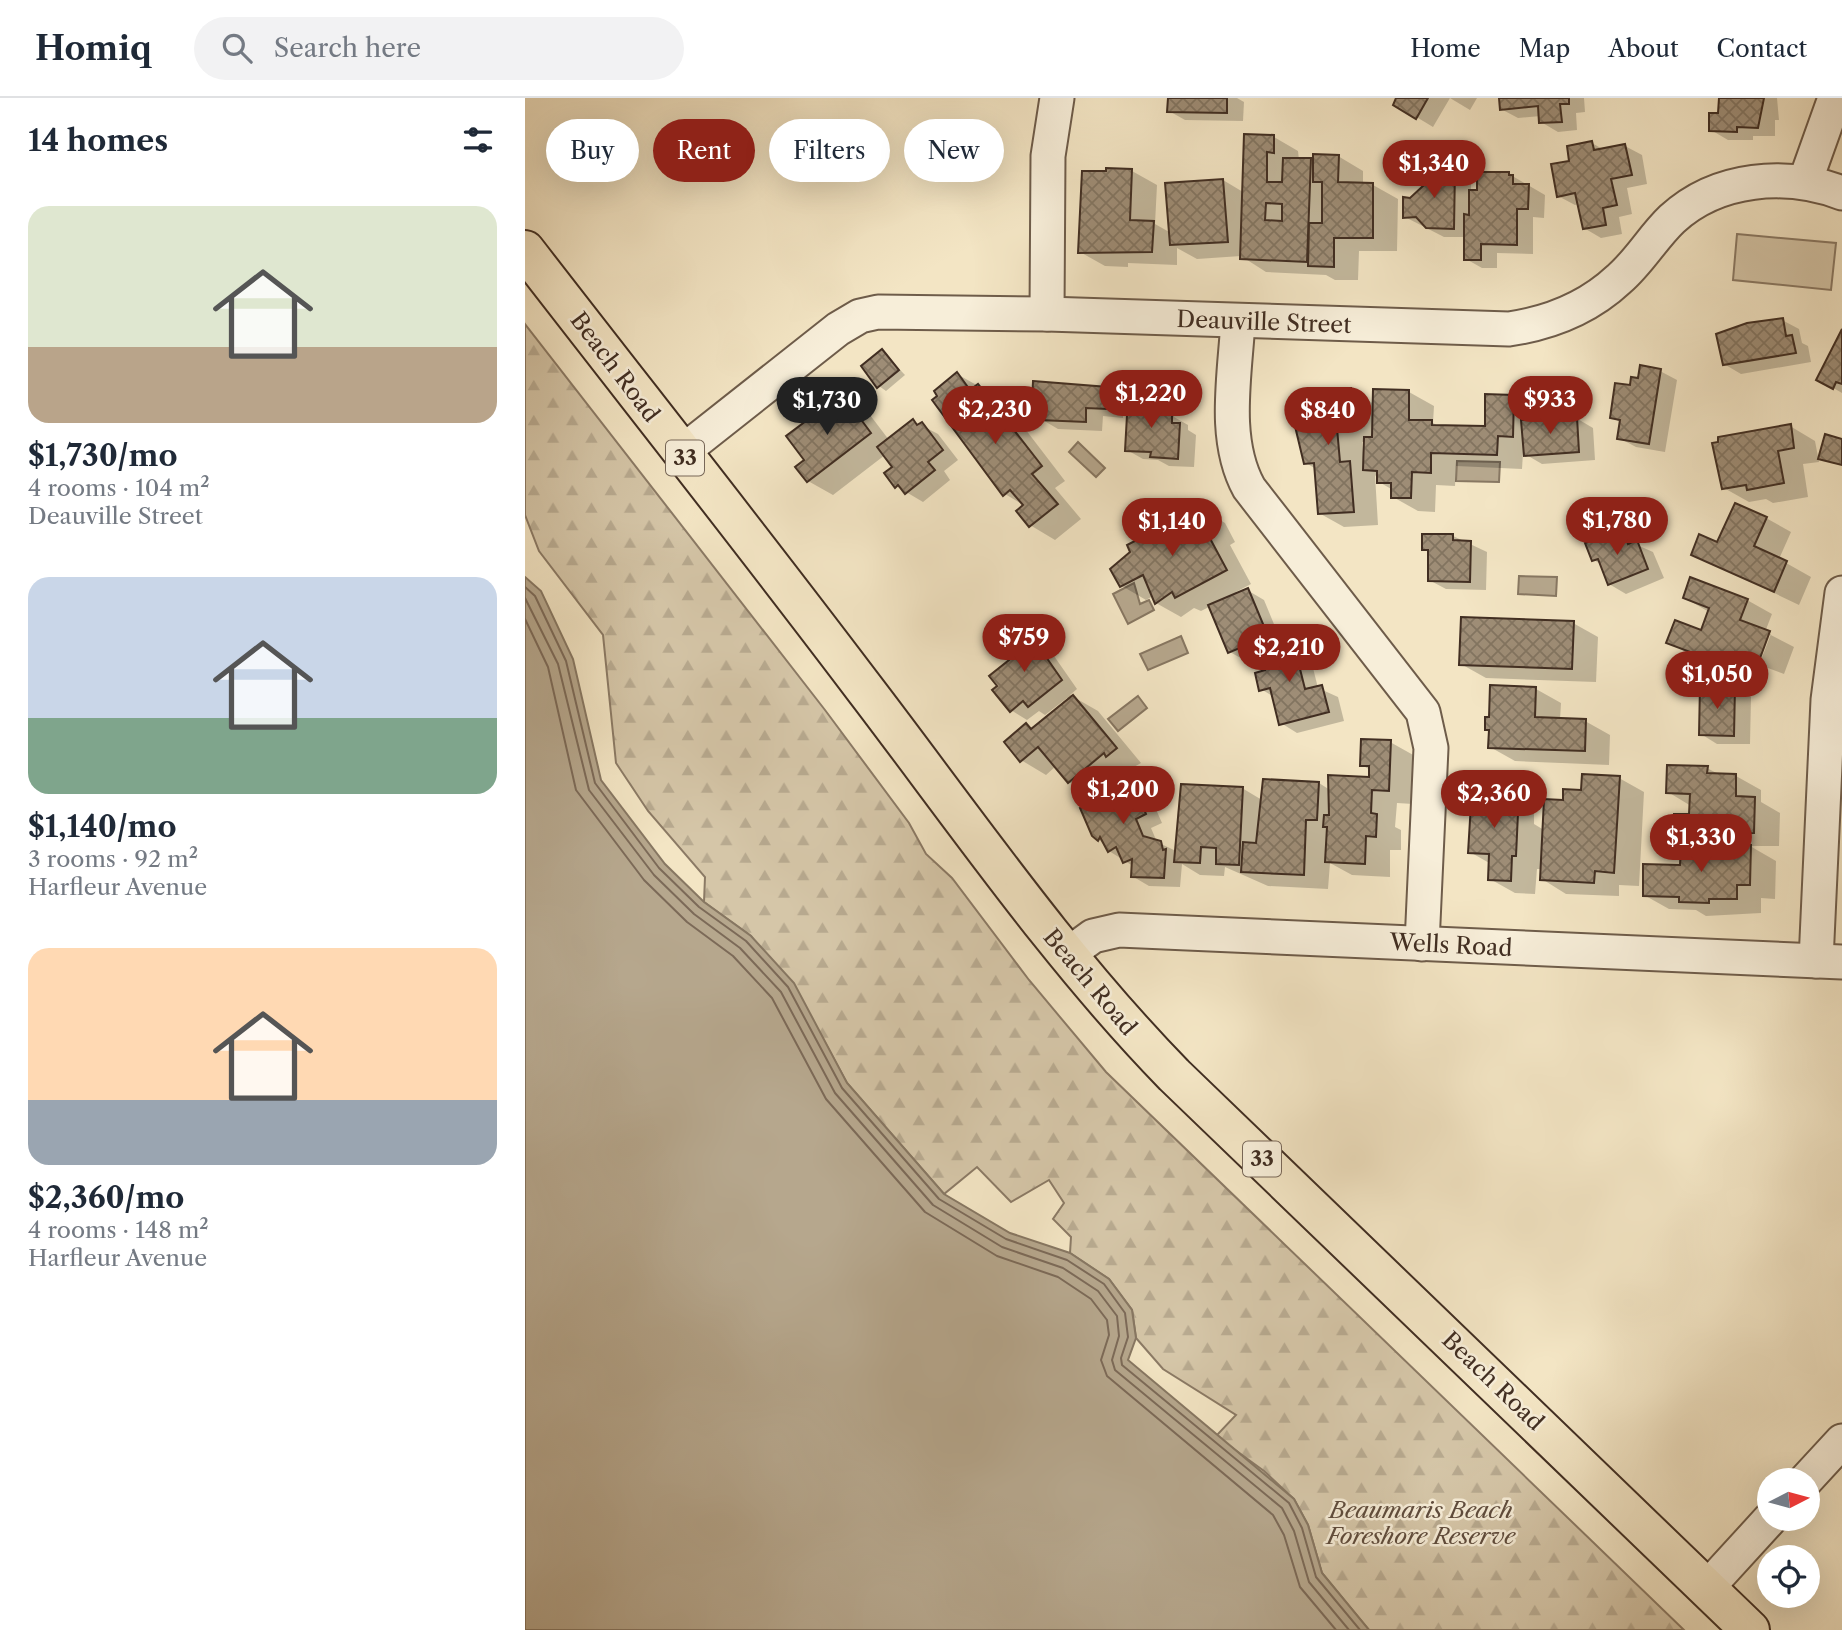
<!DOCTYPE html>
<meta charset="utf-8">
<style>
body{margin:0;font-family:"Libre Caslon Text",serif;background:#f2f2f3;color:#1f2937;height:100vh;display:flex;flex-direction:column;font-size:26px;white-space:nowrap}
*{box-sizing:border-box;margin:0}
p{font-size:23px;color:#747a83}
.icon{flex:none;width:38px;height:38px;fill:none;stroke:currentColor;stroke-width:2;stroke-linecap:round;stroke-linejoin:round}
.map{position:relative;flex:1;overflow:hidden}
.sheet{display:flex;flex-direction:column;background:#fff;width:525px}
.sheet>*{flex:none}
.top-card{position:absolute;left:21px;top:21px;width:665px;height:63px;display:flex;gap:14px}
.needle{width:46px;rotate:84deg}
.tools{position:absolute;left:1232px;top:1370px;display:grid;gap:14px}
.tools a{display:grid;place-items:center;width:63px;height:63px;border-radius:50%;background:#fff;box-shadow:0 7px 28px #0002;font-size:35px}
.price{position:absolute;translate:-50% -60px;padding:0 16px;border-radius:24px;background:#8f2418;color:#fff;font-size:23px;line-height:46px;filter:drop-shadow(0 2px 4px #0008)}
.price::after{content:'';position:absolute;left:50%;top:42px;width:21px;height:16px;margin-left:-10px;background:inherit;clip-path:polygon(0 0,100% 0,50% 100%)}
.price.selected{background:#222;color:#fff}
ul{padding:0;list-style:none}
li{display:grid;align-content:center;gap:14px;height:371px;padding:0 28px}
li span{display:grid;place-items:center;height:217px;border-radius:21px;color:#555}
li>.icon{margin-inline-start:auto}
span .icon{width:126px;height:126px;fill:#fffc;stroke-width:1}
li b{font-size:30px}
h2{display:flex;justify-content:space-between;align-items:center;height:84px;padding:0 28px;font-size:30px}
.pill{padding:0 24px;border-radius:32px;background:#fff;box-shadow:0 7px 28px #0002;font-size:24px;line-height:63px}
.pill.selected{background:#8f2418;color:#fff}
header{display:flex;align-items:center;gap:42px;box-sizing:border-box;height:98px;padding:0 35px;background:#fff;border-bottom:2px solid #e0e1e3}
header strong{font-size:33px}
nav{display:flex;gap:38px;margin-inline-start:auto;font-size:24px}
.search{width:490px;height:63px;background:#f2f2f3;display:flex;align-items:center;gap:18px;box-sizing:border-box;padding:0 24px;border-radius:38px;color:#747a83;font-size:26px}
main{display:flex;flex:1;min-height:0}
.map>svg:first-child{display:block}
</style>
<header>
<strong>Homiq</strong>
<div class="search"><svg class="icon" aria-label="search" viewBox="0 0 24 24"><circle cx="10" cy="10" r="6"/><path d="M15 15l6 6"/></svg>Search here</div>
<nav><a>Home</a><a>Map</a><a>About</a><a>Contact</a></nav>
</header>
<main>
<section class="sheet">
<h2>14 homes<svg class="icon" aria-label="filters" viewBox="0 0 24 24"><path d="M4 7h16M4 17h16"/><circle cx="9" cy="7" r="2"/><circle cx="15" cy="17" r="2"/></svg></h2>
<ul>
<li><span style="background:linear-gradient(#dfe7d0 65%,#b9a48a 0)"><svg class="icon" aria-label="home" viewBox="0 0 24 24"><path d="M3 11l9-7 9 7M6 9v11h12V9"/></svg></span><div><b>$1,730/mo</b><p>4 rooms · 104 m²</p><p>Deauville Street</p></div></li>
<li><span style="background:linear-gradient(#c9d6e8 65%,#7fa58c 0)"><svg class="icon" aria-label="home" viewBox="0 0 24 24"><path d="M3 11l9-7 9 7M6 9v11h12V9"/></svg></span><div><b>$1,140/mo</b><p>3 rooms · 92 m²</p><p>Harfleur Avenue</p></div></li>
<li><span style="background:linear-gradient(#ffd9b3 70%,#9aa5b1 0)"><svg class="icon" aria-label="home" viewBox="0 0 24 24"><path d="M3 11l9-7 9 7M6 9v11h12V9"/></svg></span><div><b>$2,360/mo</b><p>4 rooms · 148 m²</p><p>Harfleur Avenue</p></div></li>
</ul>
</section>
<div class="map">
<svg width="1317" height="1532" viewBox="0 0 1317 1532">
<defs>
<pattern id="forest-firs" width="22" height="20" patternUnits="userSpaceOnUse" patternTransform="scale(1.75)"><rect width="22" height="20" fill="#d5c6a8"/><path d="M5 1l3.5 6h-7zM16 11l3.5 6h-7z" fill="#b8aa90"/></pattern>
<pattern id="building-cross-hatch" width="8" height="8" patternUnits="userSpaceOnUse" patternTransform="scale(1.75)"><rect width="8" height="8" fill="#9e8d76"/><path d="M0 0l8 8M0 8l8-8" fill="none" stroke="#827460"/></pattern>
</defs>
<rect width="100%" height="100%" fill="#f3e5c4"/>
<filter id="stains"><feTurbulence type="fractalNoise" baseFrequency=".00286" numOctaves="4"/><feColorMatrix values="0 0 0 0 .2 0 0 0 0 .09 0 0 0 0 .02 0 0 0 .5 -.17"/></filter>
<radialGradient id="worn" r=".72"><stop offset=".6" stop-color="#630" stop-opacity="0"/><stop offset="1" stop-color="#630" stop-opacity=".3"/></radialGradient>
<path fill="#d5c6a8" stroke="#8b7a65" stroke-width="2" d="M1212 136 1311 145 1306 192 1208 182Z"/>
<path fill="url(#forest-firs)" stroke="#8b7a65" stroke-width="2" d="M0 226 300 612 384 725 401 756 427 780 504 882 581 974 1159 1532H844L797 1475 783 1427 769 1401 739 1373 691 1338 711 1317 638 1271 611 1240 607 1212 584 1181 545 1155 546 1139 528 1121 539 1105 524 1082 486 1104 452 1069 419 1096 322 985 297 939 226 838 179 804 180 779 123 713 91 665 78 537 14 453 0 417Z"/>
<g fill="#b6a78d" stroke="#877762" stroke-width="2">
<path d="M553 344 580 370 571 379 544 354Z"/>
<path d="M932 363 975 364 974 384 931 383Z"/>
<path d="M994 478 1032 479 1031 498 993 496Z"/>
<path d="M0 479 16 493 48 561 76 682 140 766 179 804 226 838 269 885 322 985 419 1096 485 1135 545 1155 584 1181 607 1212 611 1240 603 1262 769 1401 783 1427 797 1475 844 1532H0Z"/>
<path d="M609 485 615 506 624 502 629 512 603 526 588 496Z"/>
<path d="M656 538 663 555 623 572 615 556Z"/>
<path d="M613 598 622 610 593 633 583 621Z"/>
</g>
<g fill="#0003" fill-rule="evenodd">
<path d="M644 0H712L719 4 718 23 660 22 644 13Z"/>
<path d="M874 0H952L945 12 925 0 908 29 870 6Z"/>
<path d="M976 0H1059L1060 14 1051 15 1052 32 1033 34 1016 24V18L993 20 976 11Z"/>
<path d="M1195 0H1252L1254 22H1250V38H1228V42H1203L1186 32 1195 17Z"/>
<path d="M749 39 773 53 774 62 790 65 813 58 838 73V86L848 87 873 101 872 153H834L833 182H810L801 177 741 174 716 158 672 161 652 150V167L603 165V169L580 168 555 154 607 73 632 87 630 126 646 135 698 82 718 94Z"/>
<path d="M1067 45 1079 52 1100 48 1117 57 1122 86 1102 90 1107 116 1094 119 1097 136 1076 140 1059 130 1054 106 1050 107 1033 98 1046 64Z"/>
<path d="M930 73 946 83V94H954L984 76 1020 97 1019 120 1008 119V156L972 155V170H957L941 161V139H919L880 119 885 102Z"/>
<path d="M1257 222 1274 231 1277 245 1283 248 1286 264 1216 276 1199 266Z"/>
<path d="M1317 235V295L1293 281Z"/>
<path d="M357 253 380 277 361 293 354 288Z"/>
<path d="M1135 273 1152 282 1140 354 1111 349 1094 340 1097 325 1086 319 1114 282Z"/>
<path d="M432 276 478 302 540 383 530 390 556 421 530 442 505 427 500 408 480 396Z"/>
<path d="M582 291 598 300V320L578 318 577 333 533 331 516 321V312L509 307Z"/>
<path d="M825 292 849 306 884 294 909 308 908 325 915 329 961 330 988 299 1013 313V323L1051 320 1068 330 1070 362 1017 366 998 355 997 371 931 368 930 388 911 387 910 414 893 413 868 399V392L854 384 850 377 853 427 819 429 794 415 791 371 781 365 771 326 778 325 787 308ZM841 343 840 356H838L837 344Z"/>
<path d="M317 298 342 313 364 342 388 323 413 336 433 362 419 373 425 382 398 404 371 388 370 369 360 357 308 397 283 383 281 363Z"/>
<path d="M633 302 650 312 649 319 663 327V332L671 337 669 369 644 368 633 362 618 361 602 352Z"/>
<path d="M1265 328 1290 343 1294 364 1278 366 1283 399 1248 405 1241 401 1224 404 1199 390Z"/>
<path d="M662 409 669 413 675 410 700 425 710 444 705 447 726 486 711 494 712 497 722 492 739 502 756 543 767 541 783 550 793 590 813 599 819 623 772 635 756 625 749 599 736 591 742 574 738 556 721 563 705 554 686 508 676 513 669 510 656 519 631 505 628 498 621 502 597 488 641 429 667 444Z"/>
<path d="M1241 420 1266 434 1254 461 1286 479 1274 507 1168 456 1193 447Z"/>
<path d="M1087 436 1128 454 1139 480 1101 496 1084 486 1077 467 1069 462Z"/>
<path d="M928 438 962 454 961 492 921 491 904 482 905 455 899 451Z"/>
<path d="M1160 500 1222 502 1247 516 1240 534 1269 549 1259 576 1235 567 1230 582 1168 558 1143 544 1177 534 1184 514ZM1242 536H1246L1232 572 1229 571Z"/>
<path d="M1048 525 1073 539 1071 584 961 580 936 566Z"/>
<path d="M504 536 520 545 552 591 545 597 573 613 616 665 593 678 616 690 626 700 637 725 626 730 632 744 651 753 653 711 717 690 737 702 794 685 805 692 845 681V672L837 667 865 644 890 658 888 706 872 705 870 729 876 732V752H865V779L827 777 805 765 803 791 743 788 700 769 699 778 675 777 657 766 655 789 624 788 607 778 608 768 584 753 574 741 562 709 565 696 544 684 531 668 521 677 496 662 502 627 509 631 544 602 542 600 520 617 514 613 502 622 486 612 474 588Z"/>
<path d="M1209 590 1226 599 1225 646H1192L1176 636Z"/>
<path d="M1011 591 1036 605 1035 622 1060 623 1085 637 1084 667 990 663 965 649V633L962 631Z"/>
<path d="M1182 670 1195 677 1211 678 1236 692V704L1255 715 1254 748H1225L1251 763 1250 801 1236 800V815L1181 818 1171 812 1144 811 1119 797 1157 769 1172 747 1151 735 1166 718V708L1143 694Z"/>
<path d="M1094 680 1119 694 1114 788 1094 787V798L1041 796 1017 781V771H1012L1010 796 990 795 965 781 966 766 945 754 985 693 1009 707V726L1019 732 1039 704Z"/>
</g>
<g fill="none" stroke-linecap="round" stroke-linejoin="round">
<g stroke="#7c6a58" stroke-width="2">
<path d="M0 489 10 498 41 563 70 685 134 770 174 809 221 843 263 889 317 990 414 1101 481 1141 542 1162 579 1186 600 1215 603 1239 596 1260 597 1267 764 1405 777 1430 791 1479 835 1532"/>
<path d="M0 500 33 566 64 692 129 777 169 816 215 850 256 894 310 995 408 1107 477 1149 538 1170 573 1193 592 1218 594 1238 587 1262 590 1272 757 1410 769 1433 784 1484 824 1532"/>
<path d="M0 521 23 569 51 692 119 782 162 824 208 858 247 900 301 1001 400 1114 472 1158 533 1179 566 1201 582 1222 584 1237 576 1262 582 1278 748 1417 759 1437 775 1489 811 1532"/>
</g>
</g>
<g fill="url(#building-cross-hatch)" stroke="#412e22" stroke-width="2" fill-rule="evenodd">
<path d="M643 0H702V15L642 14Z"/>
<path d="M871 0H903L891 21 868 7Z"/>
<path d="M974 0H1044V6H1035L1037 24 1014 25 1013 8 975 12Z"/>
<path d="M1194 0H1239L1233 30 1212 29V34L1184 33V15H1193Z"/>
<path d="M719 36 749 37V55L742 54V84H757L758 60H786L782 164 715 161ZM741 105 757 106V123L740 122Z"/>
<path d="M1067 43 1069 52 1100 46 1107 77 1086 81 1092 107 1078 110 1081 127 1058 131 1050 95 1032 99 1026 66 1044 63 1042 48Z"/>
<path d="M788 56 814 57 813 84 848 85V140H809V169L783 168 784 125H797V84H788Z"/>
<path d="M581 70 607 71 605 122 629 123 627 154 553 155 557 73H581Z"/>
<path d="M899 71H930L929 131 901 130 891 119 878 120V99L885 100 899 87Z"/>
<path d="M952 74H984V77H988V86H1004L1003 111H992V147L956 146V162H939V116L944 117V92H952Z"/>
<path d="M698 81 703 144 645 147 640 85Z"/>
<path d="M1258 220 1261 238 1267 237 1271 255 1198 267 1191 236 1222 225Z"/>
<path d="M1317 231V286L1311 284 1308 291 1291 282Z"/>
<path d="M357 251 374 272 352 290 336 268Z"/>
<path d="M1115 267 1136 271 1124 346 1092 341 1095 322 1085 320 1090 285 1105 287 1106 279 1113 280Z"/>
<path d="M432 274 445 292 453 286 517 368 507 376 533 406 504 429 491 413 498 407 485 392 478 398 407 302 412 298 409 293Z"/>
<path d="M508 283 583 289 582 311 561 310V324L514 322 515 309 507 308Z"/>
<path d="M826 290 829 329 812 330 815 364 825 363 829 414 793 416 789 365 779 366 769 324 776 323 775 308 785 307 784 293Z"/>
<path d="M848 291 884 292V322H907V327L960 328V296L989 297 988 339 973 338 972 357 906 355V375L887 374 886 400H866V385H852V373L838 372 839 339H847Z"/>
<path d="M317 296 346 335 282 384 270 369 279 362 261 338Z"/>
<path d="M603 299 634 301 633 315 647 316V325H655L653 361 625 359 626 354 600 353Z"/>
<path d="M1052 319 1054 354 999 358 996 322Z"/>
<path d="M388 321 392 327 397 324 418 352 403 364 410 372 380 396 373 387 370 390 359 375 367 369 352 349Z"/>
<path d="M1266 326 1269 350 1253 353 1259 385 1222 392 1221 387 1197 391 1187 345 1193 344V339Z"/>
<path d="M1300 336 1317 341V367L1293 361Z"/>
<path d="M1210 405 1242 419 1229 448 1262 463 1249 494 1166 457 1174 436 1192 444Z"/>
<path d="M662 407 666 413 675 408 686 430 681 433 702 472 650 500 647 494 630 506 618 477 595 489 585 471 605 454 602 447 641 427 651 447 663 441 649 414Z"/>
<path d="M1087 434 1090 443 1101 439 1103 446 1112 442 1123 471 1083 487 1073 461 1067 463 1060 445Z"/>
<path d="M897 436H928V442L946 443 945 484 903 483V452H897Z"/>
<path d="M1165 479 1223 501 1215 522 1245 533 1234 563 1210 554 1205 569 1141 545 1150 522 1176 532 1184 510 1158 500Z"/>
<path d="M723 490 743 538 703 555 683 507Z"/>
<path d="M936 519 1049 523 1047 571 934 567Z"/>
<path d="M503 533 537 582 503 609 498 603 485 614 467 592 472 588 464 578 484 562 478 554Z"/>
<path d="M767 539 780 591 797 587 804 614 754 627 745 590 734 593 730 575 740 572 734 547Z"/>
<path d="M965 587 1011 589 1010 619 1061 621 1060 653 963 650 964 632H960V619H964Z"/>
<path d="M1175 587 1210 588 1209 638 1174 637Z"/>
<path d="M548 597 592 650 581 659 579 655 543 685 513 649 495 664 479 644 501 625 506 631Z"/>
<path d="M836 641 866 642 864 693 847 692 846 715 852 716 851 739 841 738 840 766 800 764 802 729H798L799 717H804L803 677 844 679V668H835Z"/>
<path d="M1142 667 1183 668 1182 675 1211 676V698L1230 699 1229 735 1149 736V716H1164L1165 696 1141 695Z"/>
<path d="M594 676 596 680 600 678 604 687 600 689 601 692 610 689 621 716 611 721 618 738 636 743 638 752 641 751 639 780 606 779 607 761 598 765 591 749 583 754 575 739 573 743 567 738 555 710 560 708 564 689Z"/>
<path d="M1057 676 1095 678 1089 775 1070 773 1069 785 1015 782 1019 701 1038 702V691L1056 692Z"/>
<path d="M738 681 794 684 792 722H781L779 777 716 774 718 744 731 745Z"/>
<path d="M656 686 718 689 714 767 691 766V750L676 749 675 765 649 764Z"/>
<path d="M947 689 985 691 984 715H993L991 758H987L986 783 963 782 964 756 943 755Z"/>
<path d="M1156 745 1226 747 1225 787H1212V801H1184V805L1154 804V799L1118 798V766L1155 767Z"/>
</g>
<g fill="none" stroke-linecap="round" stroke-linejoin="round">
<g stroke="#6e5c4a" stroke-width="37">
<g id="street">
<path d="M1280 84 1310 0"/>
<path d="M522 216 523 58 532 0"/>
<path d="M713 223C710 277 697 341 724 390L898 614 906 650 897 846"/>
<path d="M156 355 313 231 335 218 353 214 522 216 984 231C1025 225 1063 210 1094 181 1114 164 1128 139 1147 121 1193 79 1261 74 1317 95"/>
<path d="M542 857 568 838 594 832 1317 864"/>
<path d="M1291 863 1303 602 1317 495"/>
<path d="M1281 1382 1317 1343"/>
<path d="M1181 1491 1245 1421"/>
</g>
</g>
<g stroke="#412e22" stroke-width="42">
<path id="primary" d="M0 152C113 298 228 443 339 590 440 722 533 858 649 977L1225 1532"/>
</g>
<use href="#street" stroke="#f7eed9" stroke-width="33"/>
<use href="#primary" stroke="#f3e5c4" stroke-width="38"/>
</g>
<g text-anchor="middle" stroke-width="5" stroke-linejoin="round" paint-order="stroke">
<g fill="#f7eed9" stroke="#786859" stroke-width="2">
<rect x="141" y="342.5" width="38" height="35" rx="5"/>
<rect x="718" y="1043.5" width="38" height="35" rx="5"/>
</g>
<g font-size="21" font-weight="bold" fill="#412e22">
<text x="160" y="367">33</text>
<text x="737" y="1068">33</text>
</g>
<g font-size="23" fill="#412e22" stroke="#f7eed9">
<text transform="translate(739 224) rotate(2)" y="8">Deauville Street</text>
<text transform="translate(90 269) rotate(53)" y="8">Beach Road</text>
<text transform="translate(926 847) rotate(3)" y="8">Wells Road</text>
<text transform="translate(565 884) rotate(50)" y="8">Beach Road</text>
<text transform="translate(968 1283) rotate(44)" y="8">Beach Road</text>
</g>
<g font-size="23" font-style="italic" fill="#5f4c3d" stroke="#f7eed9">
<text x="896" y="1420">Beaumaris Beach<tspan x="896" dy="26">Foreshore Reserve</tspan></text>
</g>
</g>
<rect width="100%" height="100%" filter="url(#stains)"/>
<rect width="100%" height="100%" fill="url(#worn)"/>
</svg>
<div class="tools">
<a><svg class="needle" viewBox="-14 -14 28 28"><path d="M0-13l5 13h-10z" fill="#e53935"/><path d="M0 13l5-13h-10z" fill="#747a83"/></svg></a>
<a><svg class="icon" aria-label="locate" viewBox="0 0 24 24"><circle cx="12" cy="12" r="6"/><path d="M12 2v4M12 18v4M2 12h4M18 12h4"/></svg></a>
</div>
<b class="price" style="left:909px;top:102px">$1,340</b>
<b class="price" style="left:626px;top:332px">$1,220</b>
<b class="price" style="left:1025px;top:338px">$933</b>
<b class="price selected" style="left:302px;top:339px">$1,730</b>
<b class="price" style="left:470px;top:348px">$2,230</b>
<b class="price" style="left:803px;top:349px">$840</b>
<b class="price" style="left:1092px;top:459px">$1,780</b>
<b class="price" style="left:647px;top:460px">$1,140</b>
<b class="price" style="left:499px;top:576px">$759</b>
<b class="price" style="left:764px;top:586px">$2,210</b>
<b class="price" style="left:1192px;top:613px">$1,050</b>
<b class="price" style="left:598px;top:728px">$1,200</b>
<b class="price" style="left:969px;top:732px">$2,360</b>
<b class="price" style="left:1176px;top:776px">$1,330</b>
<div class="top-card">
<a class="pill">Buy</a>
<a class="pill selected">Rent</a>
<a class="pill">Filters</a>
<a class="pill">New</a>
</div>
</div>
</main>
